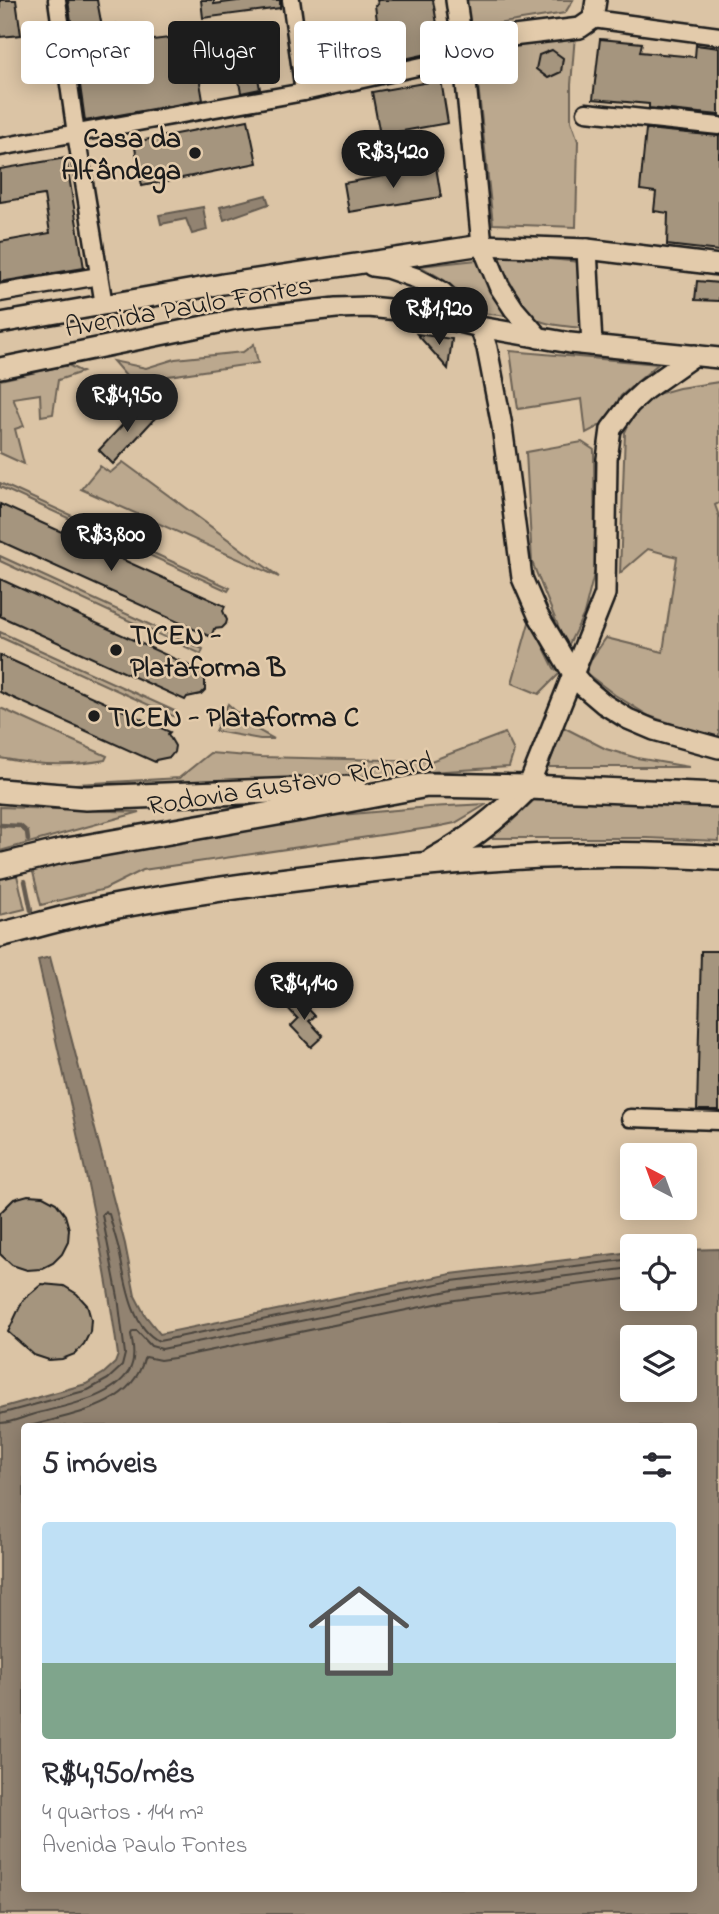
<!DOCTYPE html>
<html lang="pt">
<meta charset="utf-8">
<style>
body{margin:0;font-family:"Indie Flower",sans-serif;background:#f7f7f7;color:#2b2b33;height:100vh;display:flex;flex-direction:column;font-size:26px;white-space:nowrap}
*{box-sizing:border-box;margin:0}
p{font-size:23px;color:#7c7c81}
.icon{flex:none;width:38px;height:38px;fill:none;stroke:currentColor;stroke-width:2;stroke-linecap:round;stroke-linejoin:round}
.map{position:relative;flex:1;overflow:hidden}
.side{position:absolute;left:21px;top:1423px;width:676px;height:469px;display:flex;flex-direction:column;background:#fff;border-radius:7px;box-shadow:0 4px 18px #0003}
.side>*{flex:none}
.banner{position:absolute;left:21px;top:21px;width:677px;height:63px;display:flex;gap:14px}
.needle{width:46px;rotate:319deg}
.fabs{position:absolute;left:620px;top:1143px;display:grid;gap:14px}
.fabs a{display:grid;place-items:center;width:77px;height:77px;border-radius:7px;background:#fff;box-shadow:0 4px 18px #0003;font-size:35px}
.price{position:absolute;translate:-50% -60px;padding:0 16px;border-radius:24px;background:#1c1c1c;color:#fff;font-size:23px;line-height:46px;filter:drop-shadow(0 2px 4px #0008)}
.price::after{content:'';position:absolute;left:50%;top:42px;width:21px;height:16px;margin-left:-10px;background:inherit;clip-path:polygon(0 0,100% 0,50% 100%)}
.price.selected{background:#222;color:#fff}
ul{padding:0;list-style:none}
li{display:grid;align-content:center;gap:14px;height:371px;padding:0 21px}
li span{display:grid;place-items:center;height:217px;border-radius:7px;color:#555}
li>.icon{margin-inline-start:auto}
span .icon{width:126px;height:126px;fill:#fffc;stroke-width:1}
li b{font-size:30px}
h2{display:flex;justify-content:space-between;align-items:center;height:84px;padding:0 21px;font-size:30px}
.tag{padding:0 24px;border-radius:7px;background:#fff;box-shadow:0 4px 18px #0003;font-size:24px;line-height:63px}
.tag.selected{background:#1c1c1c;color:#fff}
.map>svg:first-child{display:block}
</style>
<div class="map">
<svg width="719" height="1914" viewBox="0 0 719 1914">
<rect width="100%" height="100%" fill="#dbc4a5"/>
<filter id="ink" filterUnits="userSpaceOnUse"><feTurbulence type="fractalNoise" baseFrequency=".0143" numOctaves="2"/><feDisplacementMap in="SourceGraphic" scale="14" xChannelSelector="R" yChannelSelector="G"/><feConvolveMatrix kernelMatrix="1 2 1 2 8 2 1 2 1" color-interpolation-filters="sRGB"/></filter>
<g filter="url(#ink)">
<g fill="#bba88e" stroke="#6c6255" stroke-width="2">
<path d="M465 0H573L565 13 472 28 468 21Z"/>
<path d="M575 35 571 85V121L578 141 576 227 493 224 474 47Z"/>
<path d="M498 254 580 262 581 328C569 326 555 326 543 322 523 315 505 273 498 254Z"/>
<path d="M477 260 507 316 482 313 444 280 420 266Z"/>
<path d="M254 344 258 363 162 377 152 406 113 361 146 368 175 359 243 352Z"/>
<path d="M510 351 658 364 621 396 603 424 586 433 582 399 518 409Z"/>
<path d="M68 365 82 372 58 380 53 414 41 416 40 394 13 398 24 426 15 429 24 464 0 453V380Z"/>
<path d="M719 382V503L715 505 719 516V737L709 736 649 716 615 695 586 673 592 658 606 638 663 652 677 557 648 549 620 573 625 432 636 408 654 395 679 388Z"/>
<path d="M582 442 594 450 595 570 584 614 567 648 532 562 526 452Z"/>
<path d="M123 462 274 573 279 577 81 489 100 466 110 473Z"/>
<path d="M0 483 230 588 228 591 0 487Z"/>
<path d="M0 556 203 649 201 654 0 561Z"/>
<path d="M530 619 554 668 560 673 539 694 512 683Z"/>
<path d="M0 632 177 712 175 717 0 637Z"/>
<path d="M228 704 254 728 274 739H260L215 731Z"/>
<path d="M0 708 5 710 107 756 105 760C70 767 35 765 0 758Z"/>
<path d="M563 727 606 749 637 758 689 767H548Z"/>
<path d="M505 733 514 751 509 767 221 785 25 787 179 778 210 753 260 757 431 761Z"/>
<path d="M534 800 685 802 719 805V841L647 838H486L512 821Z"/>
<path d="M487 804 455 823 436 827 143 870 105 889 41 905 32 868 308 818 429 807Z"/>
<path d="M0 807 140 812 0 851Z"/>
<path d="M16 871 25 909 0 915V876Z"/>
</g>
<g fill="#928371" stroke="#635a4f" stroke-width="2" fill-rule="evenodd">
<path d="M266 195 269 204 224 220 220 207Z"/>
<path d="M203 207 207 230 192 234 186 219 161 224 159 215Z"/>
<path d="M50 957 125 1244 135 1296 145 1315 160 1334 451 1274 632 1252V1298H684V1250L719 1249V1914H0V1408L86 1384 104 1373 115 1363 118 1355C100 1221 67 1092 38 960ZM684 1337V1390H632V1337ZM693 1426V1888H24V1426Z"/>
</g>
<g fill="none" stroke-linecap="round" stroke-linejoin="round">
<g stroke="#4b453e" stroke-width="2">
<path d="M0 1414 88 1390 108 1379 122 1366 125 1354 118 1297 102 1215 105 1211 109 1214C112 1225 115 1235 118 1246 125 1275 129 1327 159 1341L452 1281 632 1259"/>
<path d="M0 1423C11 1423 21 1418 31 1415 61 1406 111 1400 129 1371 136 1359 133 1346 131 1334L133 1331H137L151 1346 162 1349 453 1290 632 1268"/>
<path d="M30 1426C71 1414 131 1408 144 1359L146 1357 160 1360 174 1358 455 1300 632 1278"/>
</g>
<g stroke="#635a4f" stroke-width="4.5">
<path d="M0 825 20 826 27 832 28 840"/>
<path d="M25 881 31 910"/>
</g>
</g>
<g fill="#a5957e" stroke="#1c1c1c" stroke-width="2">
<path d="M0 0H16L21 35 0 37Z"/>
<path d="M68 0H97L102 27 116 24 120 44 177 37 178 44 193 41 203 100 85 121Z"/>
<path d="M201 0H214V4L245 0H280V8L203 18Z"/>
<path d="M377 0H433L440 42 437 50 436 52 315 79 307 34 377 21 375 5 378 4Z"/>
<path d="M600 39 642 43 640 52 695 57 696 45 719 48V115L649 108V104L593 99Z"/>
<path d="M552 50 563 58 561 72 548 78 536 69 539 55Z"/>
<path d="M253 51 260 89 241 93 234 54Z"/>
<path d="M441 80 448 123 380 135 372 92Z"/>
<path d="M248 120 257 163 142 186 134 142Z"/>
<path d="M646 129 719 136V251L667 245 668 213 654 211 656 192 640 190Z"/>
<path d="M66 158 84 268 0 282V242L50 233 44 195 0 202V169Z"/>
<path d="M436 167 441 197 349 212 344 183Z"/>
<path d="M697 281 719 283V301L695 300Z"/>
<path d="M417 334 452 339 448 369Z"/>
<path d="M142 404 156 417 113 464 99 450Z"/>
<path d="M0 504 225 606 223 611 227 620 226 624 222 628 214 629 211 637 0 541Z"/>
<path d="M0 579 199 670 205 680V690L201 694 187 697 185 700 0 616Z"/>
<path d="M0 655 170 732 168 734 175 746 174 752 170 757 156 760 155 762 0 692Z"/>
<path d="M701 951H719V1110H697Z"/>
<path d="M295 995 315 1016 309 1021 323 1036 311 1047 291 1026 298 1019 285 1005Z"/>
<path d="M28 1195 43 1196 56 1203 65 1215 69 1229 68 1242 62 1254 53 1263 41 1269 27 1270 12 1265 0 1254V1213L14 1199Z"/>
<path d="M42 1284 64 1286 77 1294 87 1305 91 1319 90 1332 84 1344 75 1354 62 1359 49 1360 34 1355 8 1332 23 1300Z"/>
</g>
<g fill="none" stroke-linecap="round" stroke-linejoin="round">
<g stroke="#1c1c1c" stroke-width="21">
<g id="minor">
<path d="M57 0 76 134 104 305"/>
<path d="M291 0 304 92"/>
<path d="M593 19 719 36"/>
<path d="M586 112 719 126"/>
<path d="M0 147 304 92 449 60"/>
<path d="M0 293 99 276"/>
<path d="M630 1118 719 1121"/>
</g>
</g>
<g stroke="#1c1c1c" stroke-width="24">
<g id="major">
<path d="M456 0 462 42 482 245 499 286 514 309 539 338"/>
<path d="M462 42 580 28 593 19 596 0"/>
<path d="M587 249 592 345"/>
<path d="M372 266 387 268 416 278 442 292 480 327 487 348 502 426 522 578 538 615 573 674 584 687 604 704 628 719 654 730 719 748"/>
<path d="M0 323 223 284 482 245 587 249 719 265"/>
<path d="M0 368 238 319 336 308 368 307 419 312 480 327 570 343 719 358"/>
<path d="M528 787 605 594 607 459 611 429 630 404 645 390 695 355"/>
</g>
</g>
<g stroke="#1c1c1c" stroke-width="28">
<g id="highway">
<path d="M0 791 86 798 354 788"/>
<path d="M433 860C470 840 499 817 528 787"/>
<path d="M0 866 62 851 311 807 427 785 528 787 719 795"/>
<path d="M0 935C39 925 79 913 118 906 197 891 275 881 354 872 476 858 597 849 719 858"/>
</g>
</g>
<use href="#minor" stroke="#e3cbab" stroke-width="16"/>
<use href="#major" stroke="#e3cbab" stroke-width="19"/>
<use href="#highway" stroke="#e3cbab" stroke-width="23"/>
</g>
</g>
<g fill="#1c1c1c" stroke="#e3cbab" stroke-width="2.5">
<circle cx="195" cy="153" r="7"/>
<circle cx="116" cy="650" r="7"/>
<circle cx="94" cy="716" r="7"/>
</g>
<g text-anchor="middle" stroke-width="5" stroke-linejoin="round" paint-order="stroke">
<g font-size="28" font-weight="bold" fill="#1c1c1c" stroke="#e3cbab" text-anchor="start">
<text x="181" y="147" text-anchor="end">Casa da<tspan x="181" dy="32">Alfândega</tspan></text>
<text x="130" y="644">TICEN -<tspan x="130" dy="32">Plataforma B</tspan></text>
<text x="108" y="726">TICEN - Plataforma C</text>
</g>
<g font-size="28" fill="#1c1c1c" stroke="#e3cbab">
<text transform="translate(188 305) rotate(-10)" y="10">Avenida Paulo Fontes</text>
<text transform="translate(290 782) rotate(-9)" y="10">Rodovia Gustavo Richard</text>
</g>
</g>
</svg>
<div class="fabs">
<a><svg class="needle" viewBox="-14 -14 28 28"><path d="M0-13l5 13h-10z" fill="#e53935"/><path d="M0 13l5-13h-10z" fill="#7c7c81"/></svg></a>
<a><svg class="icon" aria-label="locate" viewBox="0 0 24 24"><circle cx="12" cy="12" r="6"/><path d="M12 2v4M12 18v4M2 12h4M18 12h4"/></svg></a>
<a><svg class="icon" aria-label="layers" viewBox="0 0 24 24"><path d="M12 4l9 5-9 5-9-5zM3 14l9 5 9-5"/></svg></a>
</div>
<b class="price" style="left:393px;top:190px">R$3,420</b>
<b class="price" style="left:439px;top:347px">R$1,920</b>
<b class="price selected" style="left:127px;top:434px">R$4,950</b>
<b class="price" style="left:111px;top:573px">R$3,800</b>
<b class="price" style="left:304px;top:1022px">R$4,140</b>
<div class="banner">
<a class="tag">Comprar</a>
<a class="tag selected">Alugar</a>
<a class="tag">Filtros</a>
<a class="tag">Novo</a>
</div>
<section class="side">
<h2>5 imóveis<svg class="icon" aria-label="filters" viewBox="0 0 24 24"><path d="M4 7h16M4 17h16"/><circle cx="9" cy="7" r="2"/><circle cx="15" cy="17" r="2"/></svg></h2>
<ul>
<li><span style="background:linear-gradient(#bfe0f5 65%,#7fa58c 0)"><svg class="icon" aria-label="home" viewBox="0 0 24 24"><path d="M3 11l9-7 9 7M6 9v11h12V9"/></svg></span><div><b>R$4,950/mês</b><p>4 quartos · 144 m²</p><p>Avenida Paulo Fontes</p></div></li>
</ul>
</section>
</div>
